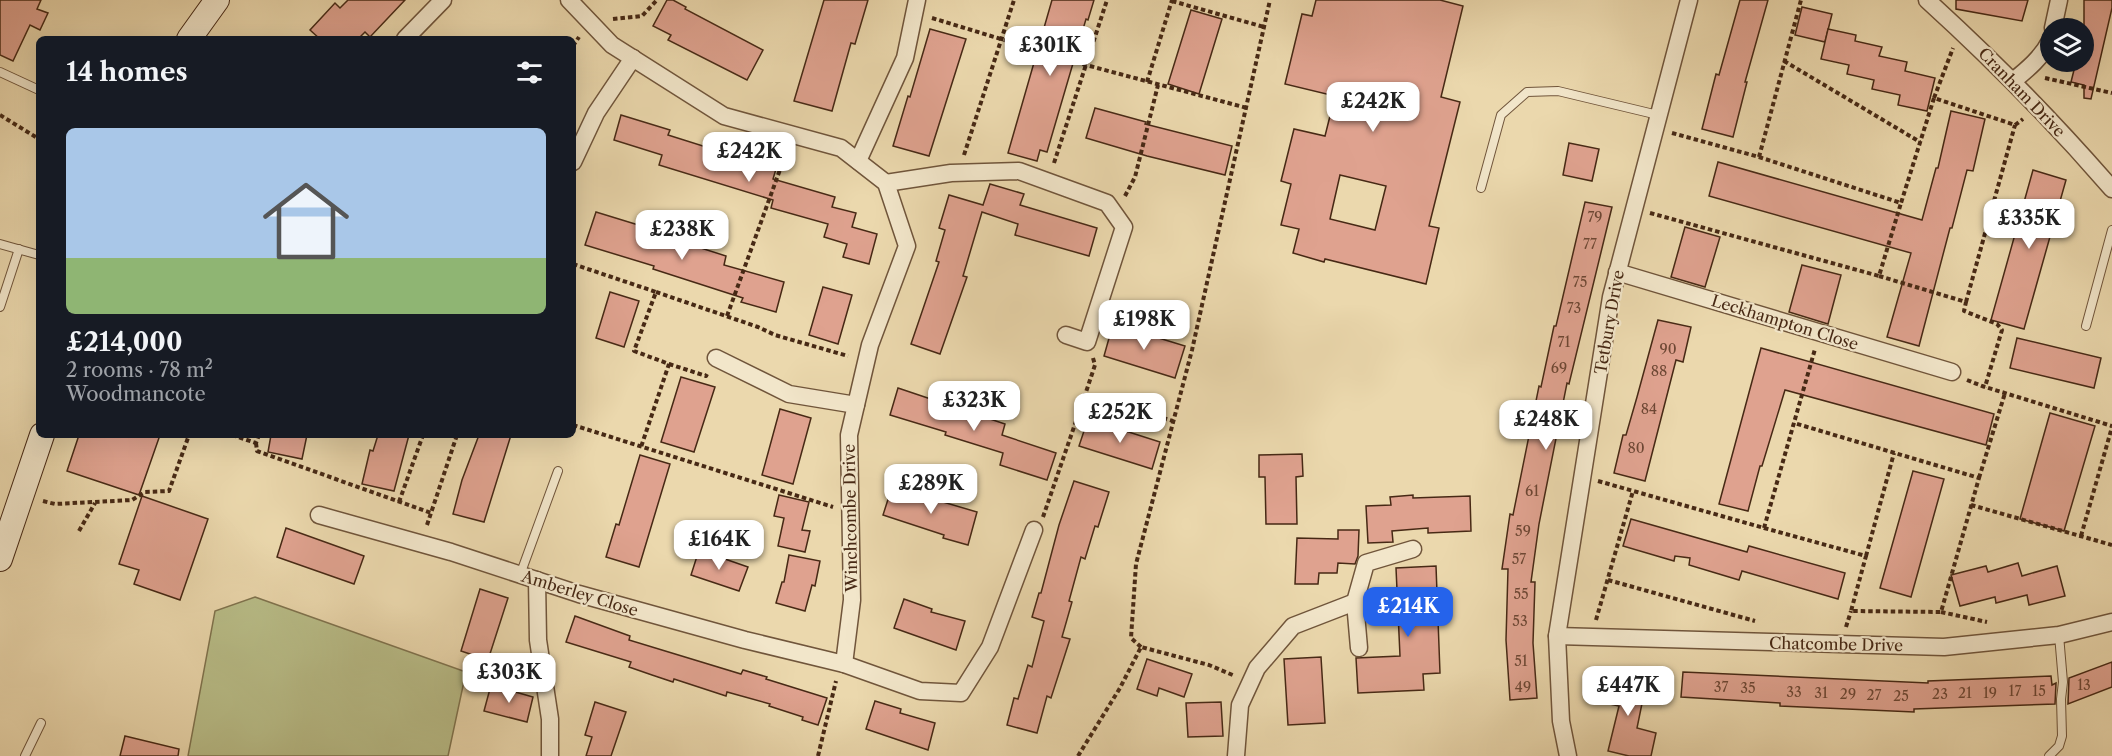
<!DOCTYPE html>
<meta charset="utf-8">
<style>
body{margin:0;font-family:"Libre Caslon Text",serif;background:#242831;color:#f1f3f6;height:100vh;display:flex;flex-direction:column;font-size:22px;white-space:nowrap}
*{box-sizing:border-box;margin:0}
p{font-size:20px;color:#9ea1a6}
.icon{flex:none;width:33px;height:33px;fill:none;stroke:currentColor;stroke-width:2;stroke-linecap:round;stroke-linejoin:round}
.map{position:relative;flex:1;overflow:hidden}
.panel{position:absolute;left:36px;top:36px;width:540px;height:402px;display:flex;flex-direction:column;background:#171b24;border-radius:9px;box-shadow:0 6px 24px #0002}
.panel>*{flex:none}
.controls{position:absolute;left:2040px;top:18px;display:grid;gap:12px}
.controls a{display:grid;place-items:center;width:54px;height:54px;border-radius:50%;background:#171b24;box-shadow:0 6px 24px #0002;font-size:30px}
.price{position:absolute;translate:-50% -51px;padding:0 14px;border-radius:12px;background:#fff;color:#222;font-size:20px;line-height:39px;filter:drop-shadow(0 2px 3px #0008)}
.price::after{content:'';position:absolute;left:50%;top:36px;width:18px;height:14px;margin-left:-9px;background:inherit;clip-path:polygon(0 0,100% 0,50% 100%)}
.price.on{background:#2563eb;color:#fff}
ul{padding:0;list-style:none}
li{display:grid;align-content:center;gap:12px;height:318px;padding:0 30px}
li span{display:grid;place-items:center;height:186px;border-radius:9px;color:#555}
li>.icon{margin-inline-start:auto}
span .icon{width:108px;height:108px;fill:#fffc;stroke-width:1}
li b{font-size:26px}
h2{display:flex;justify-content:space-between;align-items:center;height:72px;padding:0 30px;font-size:26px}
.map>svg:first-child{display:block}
</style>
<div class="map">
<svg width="2112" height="756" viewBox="0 0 2112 756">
<rect width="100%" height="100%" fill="#ebd8ad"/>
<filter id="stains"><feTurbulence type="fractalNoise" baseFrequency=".00333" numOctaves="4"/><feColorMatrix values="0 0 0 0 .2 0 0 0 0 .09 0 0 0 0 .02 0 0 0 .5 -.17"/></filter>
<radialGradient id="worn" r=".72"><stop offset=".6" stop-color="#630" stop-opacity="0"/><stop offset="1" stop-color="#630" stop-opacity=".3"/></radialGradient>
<path fill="#b9be89" stroke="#80744f" stroke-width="1.5" d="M255 597 466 672 448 756H188L215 611Z"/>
<g fill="#dfa28f" stroke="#472915" stroke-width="1.5" fill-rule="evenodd">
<path d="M0 0H41L37 9 48 13 40 30 30 25 13 61 0 55Z"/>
<path d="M348 0H405L370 37 365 32 358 39H320L310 30 335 3 340 8Z"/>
<path d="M667 0H673L686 7 685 9 763 50 747 80 668 40 671 35 653 26Z"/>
<path d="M824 0H868L855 44 851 43 832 111 794 101Z"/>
<path d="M1052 0H1094L1088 20 1086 19 1047 152 1040 150 1037 161 1008 153Z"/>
<path d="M1316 0H1440L1463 6 1441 97 1460 102 1429 226 1439 228 1426 284 1325 259 1324 262 1293 253 1299 229 1281 225 1291 184 1281 181 1294 129 1325 136 1335 96 1285 84 1302 14 1312 16ZM1340 175 1386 186 1375 230 1330 219Z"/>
<path d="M1740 0H1768L1745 82H1747L1733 137 1702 129 1716 74 1719 75Z"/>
<path d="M1956 0H2028L2022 21 1956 9Z"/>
<path d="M2084 0H2112V8L2091 99 2084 98V85L2071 82 2076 62H2084Z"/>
<path d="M1802 7 1832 14 1825 42 1795 35Z"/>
<path d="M1191 10 1222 19 1199 94 1168 84Z"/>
<path d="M930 29 966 39 929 156 893 146 908 96 910 97Z"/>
<path d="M1828 29 1856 35 1855 41 1882 47 1879 56 1907 62 1905 71 1935 78 1927 111 1898 105 1900 95 1872 89 1874 80 1847 74 1849 65 1821 59Z"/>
<path d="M1095 108 1146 122 1145 124 1232 146 1225 175 1147 156 1086 138Z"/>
<path d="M1951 111 1985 119 1973 171 1967 170 1952 228H1950L1919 346 1887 337 1911 253 1709 196 1718 162 1922 220 1936 168H1938Z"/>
<path d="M621 115 670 130 668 135 776 169 773 179 835 197 832 207 856 213 852 227 877 234 869 264 843 257 847 244 824 237 828 224 771 208 773 200 659 165 662 155 614 140Z"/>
<path d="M1569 143 1599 149 1592 181 1563 175Z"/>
<path d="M2033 170 2066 180 2024 329 1991 320Z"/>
<path d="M990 184 1024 194 1020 205 1097 228 1089 256 1015 235 1018 224 982 212 963 276 967 277 940 354 911 344 939 262 936 261 945 230 939 228 949 195 983 205Z"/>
<path d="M1585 202 1612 207 1569 384 1567 383 1539 524 1531 582H1535L1533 643 1537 698 1510 700 1506 640 1508 569H1502L1510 514 1513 515 1539 386 1541 387 1554 326H1556Z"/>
<path d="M596 212 658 231 657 234 726 256 724 265 784 282 776 312 741 302 743 298 653 269 654 266 585 245Z"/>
<path d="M1685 227 1720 237 1705 287 1671 277Z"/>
<path d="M1802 265 1841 275 1828 324 1789 312Z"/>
<path d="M823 287 852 295 838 344 809 335Z"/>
<path d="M610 292 639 301 624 347 596 338Z"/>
<path d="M1658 320 1691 327 1683 362 1676 360 1645 481 1614 473 1623 435H1626L1637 397Z"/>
<path d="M1113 324 1185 346 1175 378 1104 356Z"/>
<path d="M2017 338 2101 358 2094 388 2010 368Z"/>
<path d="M1761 348 1994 414 1986 445 1785 390 1762 466H1760L1748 511 1719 504Z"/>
<path d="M681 377 715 387 694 452 661 442Z"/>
<path d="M898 388 1005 424 1002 435 1056 453 1047 480 1000 465 1003 453 945 435 946 432 890 415Z"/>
<path d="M780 409 811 418 793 484 762 475Z"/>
<path d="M2050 413 2095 426 2064 531 2020 519Z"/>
<path d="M1088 419 1160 442 1152 469 1079 446Z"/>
<path d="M79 435H160L139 495 67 471Z"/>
<path d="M271 435H307L302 459 268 452Z"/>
<path d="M378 435H409L394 491 362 484 370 450 373 451Z"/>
<path d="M479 435H511L484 522 453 514 462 480Z"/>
<path d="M1302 454 1303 476 1296 477 1297 524H1266L1265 477H1259V455Z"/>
<path d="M640 455 670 464 639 567 606 557 616 524 619 525Z"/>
<path d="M1913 471 1944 479 1911 597 1880 588Z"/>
<path d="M1074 481 1109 492 1098 527 1095 526 1085 559 1081 557 1069 601 1072 602 1062 637 1070 639 1051 698 1047 696 1037 733 1007 725 1014 698 1018 699 1028 665 1032 667 1044 621 1032 617 1039 593H1041L1059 525Z"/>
<path d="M892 487 977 512 968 545 943 538 944 535 883 515Z"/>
<path d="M779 495 809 502 802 530 810 531 805 552 778 546 784 518 774 516Z"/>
<path d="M1413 495V498L1470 496 1471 531 1428 533V528L1392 531 1393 542 1368 543 1366 506 1391 505 1390 497Z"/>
<path d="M142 496 208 519 180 600 134 584 139 570 119 564Z"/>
<path d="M1631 519 1747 552 1749 546 1845 573 1838 599 1742 571 1739 580 1689 565 1690 558 1675 556 1674 561 1623 546Z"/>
<path d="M286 528 364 556 354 584 277 557Z"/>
<path d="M1338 530H1359L1358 556 1355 564 1338 563 1337 573H1319L1318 584H1295L1297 538 1338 539Z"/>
<path d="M699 550 748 567 739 591 691 575Z"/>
<path d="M789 555 820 561 815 586 812 585 805 611 776 603 782 582H784Z"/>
<path d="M2018 563 2022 576 2057 566 2065 596 2029 605 2027 595 1996 603 1995 597 1960 606 1951 575 1986 566 1988 572Z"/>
<path d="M1436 566 1440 673 1423 674 1424 690 1358 693 1356 658 1400 656 1396 568Z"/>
<path d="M480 589 508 598 488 660 461 651Z"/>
<path d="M904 599 932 609 931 612 965 621 956 650 894 628Z"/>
<path d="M575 616 630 636 629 640 741 674 743 670 767 677 766 679 827 698 818 725 802 720 803 717 769 706 770 704 727 692 726 696 674 679 673 682 652 675 629 667 631 662 566 642Z"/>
<path d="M1321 657 1325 723 1288 725 1284 659Z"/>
<path d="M1147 659 1192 674 1184 697 1159 688 1157 696 1137 689Z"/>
<path d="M2112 662V687L2068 704 2069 678Z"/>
<path d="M1683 672 1928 683V681L2051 676 2052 685 2056 683 2055 704 1914 709V712L1780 706V703L1681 697Z"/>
<path d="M1606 675 1646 684 1637 728 1656 733 1651 756H1629L1608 751 1619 706 1600 702Z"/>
<path d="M491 685 533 697 527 722 484 711Z"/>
<path d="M875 701 901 709 900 713 935 723 928 750 866 729Z"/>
<path d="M595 702 626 712 611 756H586L592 737 585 735Z"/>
<path d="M1221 702 1223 736 1188 737 1186 703Z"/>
<path d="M125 736 179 749 178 756H120Z"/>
</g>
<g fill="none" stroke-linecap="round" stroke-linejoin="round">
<g stroke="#70553b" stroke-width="10">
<g id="lane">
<path d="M0 72 39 90"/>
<path d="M1481 188 1501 115 1527 92 1558 91 1658 115"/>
<path d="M0 244 39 255"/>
<path d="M0 307 19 249"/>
<path d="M2086 326 2112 230"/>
<path d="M520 575 558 471"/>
<path d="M25 756 41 723"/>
<path d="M2049 756 2059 746 2062 736 2061 699 2063 682 2059 635"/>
</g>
</g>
<g stroke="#70553b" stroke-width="19">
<g id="street">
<path d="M569 0 612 45 724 116 841 148 886 183 907 246 870 345 849 435 852 600 844 664"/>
<path d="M1927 0C1993 60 2054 122 2112 189"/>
<path d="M2053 28 2059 0"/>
<path d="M405 39 443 0"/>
<path d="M2013 81C2028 69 2042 57 2050 41"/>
<path d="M858 161 905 58 917 0"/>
<path d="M573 162 596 113 633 58"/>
<path d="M886 183 951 173 1019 171 1107 203 1124 227 1087 342 1066 335"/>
<path d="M1617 272 1952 372"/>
<path d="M716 358 789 394 856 405"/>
<path d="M319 515 451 552 579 594 745 640 844 664 920 691 961 693 990 647 1034 530"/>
<path d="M537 580 538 640 550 719V756"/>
<path d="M1557 636 1944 647 2059 635 2112 622"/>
<path d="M1359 648 1355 602 1366 563 1413 549"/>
<path d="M1236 756 1240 705 1257 668 1293 626 1355 602"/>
<path d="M1568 756 1561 721 1557 636 1611 297 1689 0"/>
</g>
</g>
<g stroke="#472915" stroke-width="26">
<g id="secondary">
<path d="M189 39 217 0"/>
<path d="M0 559 42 435"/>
</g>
</g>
<g stroke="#472915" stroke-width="4" stroke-dasharray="4.5 3" stroke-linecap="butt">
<path d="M1172 1 1264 27"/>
<path d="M932 18 1086 65 1247 108"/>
<path d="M613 19 642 16 657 0"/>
<path d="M573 46 579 37"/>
<path d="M1784 61 1920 142"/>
<path d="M2045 78 2112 93"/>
<path d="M1147 82 1172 0"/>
<path d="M1934 98 1953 48"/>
<path d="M0 115 39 139"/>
<path d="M1672 133 1759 157 1901 203 1934 98 2015 125 2023 119"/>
<path d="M964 155 1014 0"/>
<path d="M1759 157 1801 0"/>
<path d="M1054 163 1107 0"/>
<path d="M1125 196 1135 177 1158 85"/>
<path d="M1650 213 1879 276 1901 203"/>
<path d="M573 264 656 292 634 351 669 364 641 447"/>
<path d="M1879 276 1966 302 1964 311 1997 324 2002 330 1985 387"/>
<path d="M656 292 758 327 775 335 848 356"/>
<path d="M1966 302 2015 125"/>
<path d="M727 316 786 153"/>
<path d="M1093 358 1095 365 1085 395 1173 421"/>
<path d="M669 364 706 376 707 374"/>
<path d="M1967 380 1982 386 2112 426"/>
<path d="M573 425 833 507"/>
<path d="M232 435 256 443 259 435"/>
<path d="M256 443 257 451 431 513"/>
<path d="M1979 478 2005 393"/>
<path d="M1598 481 1764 528 1815 349"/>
<path d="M43 501 55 504 132 500 145 492 169 491 189 435"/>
<path d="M399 502 423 435"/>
<path d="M1971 505 2112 545"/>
<path d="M1043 517 1085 395"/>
<path d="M427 525 457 435"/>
<path d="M1764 528 1866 556 1851 611 1941 612 1979 478 1794 423"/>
<path d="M79 531 95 503"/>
<path d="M2081 536 2112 427"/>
<path d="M1866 556 1894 453"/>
<path d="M1608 580 1755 621"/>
<path d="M1941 612 1987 622"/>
<path d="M1596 620 1633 491"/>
<path d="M1846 627 1851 611"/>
<path d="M1141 647 1131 638 1136 564 1192 350 1270 0"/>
<path d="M818 756 836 681"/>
<path d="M1078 756 1120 688 1141 647 1209 665 1235 676"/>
</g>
<use href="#lane" stroke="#f2e6ca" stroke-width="8"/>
<use href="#street" stroke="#f2e6ca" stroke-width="16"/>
<use href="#secondary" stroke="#f2e6ca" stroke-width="24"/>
</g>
<g text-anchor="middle" stroke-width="4.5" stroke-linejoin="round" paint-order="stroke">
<g font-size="14" fill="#6d4734">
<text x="1595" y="222">79</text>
<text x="1590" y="249">77</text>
<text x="1580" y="287">75</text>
<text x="1574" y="313">73</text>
<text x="1564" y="347">71</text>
<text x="1668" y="354">90</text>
<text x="1559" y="373">69</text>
<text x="1659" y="376">88</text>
<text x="1649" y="414">84</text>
<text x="1636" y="453">80</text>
<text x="1532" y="496">61</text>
<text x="1523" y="536">59</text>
<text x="1519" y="564">57</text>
<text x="1521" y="599">55</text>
<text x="1520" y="626">53</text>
<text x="1521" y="666">51</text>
<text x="2084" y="690">13</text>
<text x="1523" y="692">49</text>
<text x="1721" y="692">37</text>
<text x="1748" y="693">35</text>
<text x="2015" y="696">17</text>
<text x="2039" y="696">15</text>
<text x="1794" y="697">33</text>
<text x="1821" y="698">31</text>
<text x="1965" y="698">21</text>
<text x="1990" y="698">19</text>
<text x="1848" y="699">29</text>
<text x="1940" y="699">23</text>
<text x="1874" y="700">27</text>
<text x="1901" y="701">25</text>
</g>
<g font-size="16" fill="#472915" stroke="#f2e6ca">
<text transform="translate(2022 92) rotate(46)" y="6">Cranham Drive</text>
<text transform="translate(1609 322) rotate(-80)" y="6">Tetbury Drive</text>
<text transform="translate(1785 322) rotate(17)" y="6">Leckhampton Close</text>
<text transform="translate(850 518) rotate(-91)" y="6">Winchcombe Drive</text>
<text transform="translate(580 593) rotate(17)" y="6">Amberley Close</text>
<text transform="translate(1836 644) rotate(1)" y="6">Chatcombe Drive</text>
</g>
</g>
<rect width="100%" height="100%" filter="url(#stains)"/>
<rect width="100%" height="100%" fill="url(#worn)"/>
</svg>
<div class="controls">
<a><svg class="icon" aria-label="layers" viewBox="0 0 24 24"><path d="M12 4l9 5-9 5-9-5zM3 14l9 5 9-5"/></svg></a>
</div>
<b class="price" style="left:1050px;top:77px">£301K</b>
<b class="price" style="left:1373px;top:133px">£242K</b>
<b class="price" style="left:749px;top:183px">£242K</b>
<b class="price" style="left:2029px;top:250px">£335K</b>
<b class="price" style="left:682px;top:261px">£238K</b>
<b class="price" style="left:1144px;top:351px">£198K</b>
<b class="price" style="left:974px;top:432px">£323K</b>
<b class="price" style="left:1120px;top:444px">£252K</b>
<b class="price" style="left:1546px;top:451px">£248K</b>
<b class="price" style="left:931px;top:515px">£289K</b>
<b class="price" style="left:719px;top:571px">£164K</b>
<b class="price on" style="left:1408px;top:638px">£214K</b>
<b class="price" style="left:509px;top:704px">£303K</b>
<b class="price" style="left:1628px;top:717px">£447K</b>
<section class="panel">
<h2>14 homes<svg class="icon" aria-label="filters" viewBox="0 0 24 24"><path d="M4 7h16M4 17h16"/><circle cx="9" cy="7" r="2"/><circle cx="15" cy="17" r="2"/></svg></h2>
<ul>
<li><span style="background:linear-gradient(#a9c7e8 70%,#8fb573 0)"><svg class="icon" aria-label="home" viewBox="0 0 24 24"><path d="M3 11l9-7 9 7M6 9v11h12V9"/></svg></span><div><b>£214,000</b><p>2 rooms · 78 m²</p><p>Woodmancote</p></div></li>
</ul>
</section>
</div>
